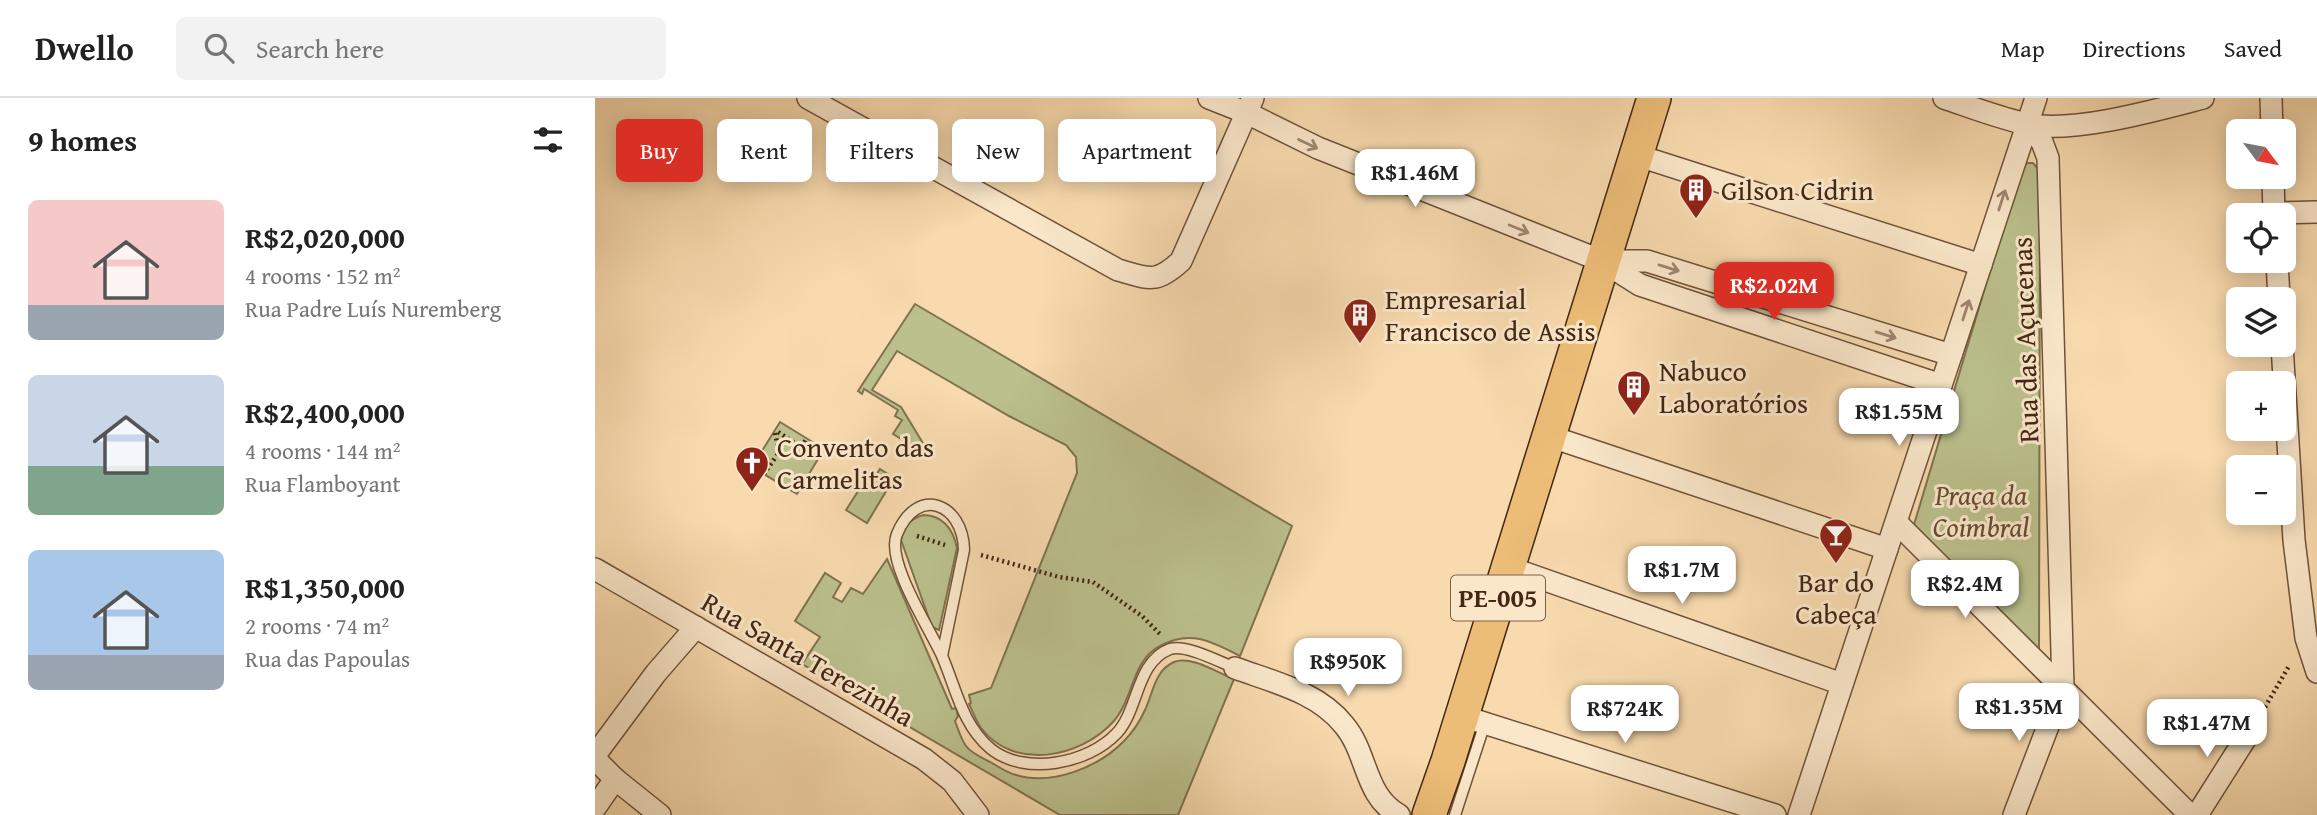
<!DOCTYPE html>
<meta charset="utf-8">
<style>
body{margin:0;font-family:"Gentium Book Plus",serif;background:#f2f2f2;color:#222;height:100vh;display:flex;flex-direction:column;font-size:26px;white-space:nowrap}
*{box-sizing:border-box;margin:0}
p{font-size:23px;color:#767676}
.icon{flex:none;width:38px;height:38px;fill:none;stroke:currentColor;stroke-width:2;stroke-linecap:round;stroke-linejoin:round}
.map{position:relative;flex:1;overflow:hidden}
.details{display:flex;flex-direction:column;background:#fff;width:595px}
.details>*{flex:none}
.guide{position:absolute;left:21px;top:21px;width:665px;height:63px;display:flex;gap:14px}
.needle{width:46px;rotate:122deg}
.buttons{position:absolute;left:1631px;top:21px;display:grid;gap:14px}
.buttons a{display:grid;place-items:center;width:70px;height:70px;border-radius:10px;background:#fff;box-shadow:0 4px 18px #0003;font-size:35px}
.price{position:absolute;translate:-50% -60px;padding:0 16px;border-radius:14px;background:#fff;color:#222;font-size:23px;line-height:46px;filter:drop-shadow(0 2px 4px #0008)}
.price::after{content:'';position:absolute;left:50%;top:42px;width:21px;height:16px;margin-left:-10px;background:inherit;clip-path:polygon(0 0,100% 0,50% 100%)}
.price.active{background:#d93025;color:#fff}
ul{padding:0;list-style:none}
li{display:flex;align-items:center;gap:21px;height:175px;padding:0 28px}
li span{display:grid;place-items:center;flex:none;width:196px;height:140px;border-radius:10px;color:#555}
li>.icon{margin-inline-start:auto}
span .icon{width:84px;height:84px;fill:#fffc;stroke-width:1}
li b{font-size:30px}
h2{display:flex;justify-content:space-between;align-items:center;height:84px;padding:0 28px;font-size:30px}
.chip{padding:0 24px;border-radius:10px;background:#fff;box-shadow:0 4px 18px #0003;font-size:24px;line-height:63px}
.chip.active{background:#d93025;color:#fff}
header{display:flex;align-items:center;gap:42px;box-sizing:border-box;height:98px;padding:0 35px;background:#fff;border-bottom:2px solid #e0e0e0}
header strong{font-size:33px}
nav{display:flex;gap:38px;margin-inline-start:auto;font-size:24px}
.search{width:490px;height:63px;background:#f2f2f2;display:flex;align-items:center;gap:18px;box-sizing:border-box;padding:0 24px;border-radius:10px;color:#767676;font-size:26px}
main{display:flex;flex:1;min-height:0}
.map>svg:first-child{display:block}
</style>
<header>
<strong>Dwello</strong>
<div class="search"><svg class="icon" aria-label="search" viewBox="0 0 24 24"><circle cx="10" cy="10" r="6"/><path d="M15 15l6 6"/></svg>Search here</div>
<nav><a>Map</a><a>Directions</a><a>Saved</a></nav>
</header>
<main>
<section class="details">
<h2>9 homes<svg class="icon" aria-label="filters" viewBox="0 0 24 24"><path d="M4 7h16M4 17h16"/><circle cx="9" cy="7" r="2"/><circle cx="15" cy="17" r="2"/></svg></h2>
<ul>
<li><span style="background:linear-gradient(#f6c9c9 75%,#9aa5b1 0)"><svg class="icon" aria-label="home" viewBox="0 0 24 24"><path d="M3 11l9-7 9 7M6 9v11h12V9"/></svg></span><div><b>R$2,020,000</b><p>4 rooms · 152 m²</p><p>Rua Padre Luís Nuremberg</p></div></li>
<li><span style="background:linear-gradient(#c9d6e8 65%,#7fa58c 0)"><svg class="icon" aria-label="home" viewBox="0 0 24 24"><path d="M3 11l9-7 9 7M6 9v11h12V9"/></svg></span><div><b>R$2,400,000</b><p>4 rooms · 144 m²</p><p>Rua Flamboyant</p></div></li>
<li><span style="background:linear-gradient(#a9c7e8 75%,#9aa5b1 0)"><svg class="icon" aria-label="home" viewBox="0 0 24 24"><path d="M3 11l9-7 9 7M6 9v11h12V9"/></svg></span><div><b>R$1,350,000</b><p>2 rooms · 74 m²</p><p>Rua das Papoulas</p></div></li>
</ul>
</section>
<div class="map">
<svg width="1722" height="717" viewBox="0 0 1722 717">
<rect width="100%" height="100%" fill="#f8daae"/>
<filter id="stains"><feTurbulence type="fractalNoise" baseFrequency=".00286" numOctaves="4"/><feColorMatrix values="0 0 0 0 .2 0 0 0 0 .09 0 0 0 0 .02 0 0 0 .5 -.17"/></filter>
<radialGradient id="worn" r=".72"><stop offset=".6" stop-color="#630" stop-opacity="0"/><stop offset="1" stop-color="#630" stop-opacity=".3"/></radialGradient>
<g fill="#bbc08c" stroke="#7f7350" stroke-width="2">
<path d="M1432 65H1438L1444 72 1445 99 1444 555 1318 430 1424 76Z"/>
<path d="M320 206 697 428 645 558C617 544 596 531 565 548 536 563 539 601 518 624 485 660 419 673 386 630 381 623 378 614 374 606L376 605 374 597 396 590 482 375 481 359 471 347 414 318 302 253 277 292 306 309 337 360 298 336 307 322 300 318 303 312 269 291 267 296 263 293Z"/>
<path d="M185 324 229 351 202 396 157 369Z"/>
<path d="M285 371 299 380 272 425 251 412 274 376 280 379Z"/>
<path d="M329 417C349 418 358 431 362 450L344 532 337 529 306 442C309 429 315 420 329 417Z"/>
<path d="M292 461 357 611 361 610 363 618 360 623C363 631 366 641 371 648 377 656 388 660 397 665 405 670 413 675 421 677 457 688 504 669 529 643 537 635 545 623 550 612 558 595 560 572 579 564 596 557 623 575 639 581L583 717H465L207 566 225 539 200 523 230 475 246 485 238 499 247 504 256 490 268 496Z"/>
</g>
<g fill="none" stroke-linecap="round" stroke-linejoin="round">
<g stroke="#70533a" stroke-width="13">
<g id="service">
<path d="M347 558 369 452C368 405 322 387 302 436 290 463 335 531 347 558 361 590 367 627 396 651 430 678 493 666 522 635 544 611 541 564 575 551 591 546 625 564 640 570"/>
<path d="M860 717 890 625"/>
</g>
</g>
<g stroke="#70533a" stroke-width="24">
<g id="minor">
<path d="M213 0 523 172C555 181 561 186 586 163L658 0"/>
<path d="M614 0 652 15 723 50 1007 163 1045 187 1346 287"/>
<path d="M1349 0C1376 9 1404 20 1432 26 1477 36 1562 12 1608 0"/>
<path d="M1676 0 1677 33"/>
<path d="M1041 57 1386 167"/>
<path d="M1678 79 1679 117"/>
<path d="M1679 115 1722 114"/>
<path d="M1007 163H1052L1356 257"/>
<path d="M1682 163 1684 201"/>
<path d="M1687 247 1699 442 1711 540 1722 574"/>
<path d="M954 338 1292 451"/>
<path d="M1302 425 1595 717"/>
<path d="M913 469 1247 586"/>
<path d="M0 471 329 661 357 683 383 717"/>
<path d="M640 570C678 584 723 594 749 627 773 655 769 698 804 717"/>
<path d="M867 618 1180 717"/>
<path d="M0 657 61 575 101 529"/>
<path d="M0 661 20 681 65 717"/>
<path d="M0 710 20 681"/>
<path d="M1204 717 1441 0"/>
<path d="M1419 717 1468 589 1453 60 1447 44 1432 26"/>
<path d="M1602 717 1659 627"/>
</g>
</g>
<g stroke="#432614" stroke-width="36">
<path id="primary" d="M834 717 853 663 1059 0"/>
</g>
<g stroke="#432614" stroke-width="4.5" stroke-dasharray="2 3.5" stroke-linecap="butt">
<path d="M169 376 184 354 180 335 183 334 206 349 212 340"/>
<path d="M322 438 350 447"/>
<path d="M386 457 464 479 498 484 547 518 565 536"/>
<path d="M1670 609 1694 568"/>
</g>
<use href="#service" stroke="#fae7ca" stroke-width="10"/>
<use href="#minor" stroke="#fae7ca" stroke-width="21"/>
<use href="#primary" stroke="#ecbd77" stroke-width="33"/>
</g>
<defs><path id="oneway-shaft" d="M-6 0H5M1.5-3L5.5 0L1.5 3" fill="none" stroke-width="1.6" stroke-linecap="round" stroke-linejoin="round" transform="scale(1.75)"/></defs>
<g stroke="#9e866f">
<use href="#oneway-shaft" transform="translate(713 46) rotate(26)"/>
<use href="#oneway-shaft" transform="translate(1407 102) rotate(-72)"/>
<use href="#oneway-shaft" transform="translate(924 131) rotate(22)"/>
<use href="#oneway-shaft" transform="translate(1074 170) rotate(17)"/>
<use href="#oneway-shaft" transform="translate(1371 212) rotate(-72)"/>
<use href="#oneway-shaft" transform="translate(1291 237) rotate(17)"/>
</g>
<defs>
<g id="building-pin" transform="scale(1.75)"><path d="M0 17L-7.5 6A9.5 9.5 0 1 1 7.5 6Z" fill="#8f2418" stroke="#fae7ca"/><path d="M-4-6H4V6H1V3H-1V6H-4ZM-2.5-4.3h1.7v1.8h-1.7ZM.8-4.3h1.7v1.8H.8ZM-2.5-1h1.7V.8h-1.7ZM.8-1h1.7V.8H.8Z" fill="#fff"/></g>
<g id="church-pin" transform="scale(1.75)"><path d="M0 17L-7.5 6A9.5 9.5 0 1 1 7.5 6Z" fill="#8f2418" stroke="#fae7ca"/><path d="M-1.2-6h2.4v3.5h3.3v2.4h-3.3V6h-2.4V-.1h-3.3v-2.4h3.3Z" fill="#fff"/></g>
<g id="bar-pin" transform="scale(1.75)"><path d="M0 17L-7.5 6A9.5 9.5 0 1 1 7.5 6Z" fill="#8f2418" stroke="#fae7ca"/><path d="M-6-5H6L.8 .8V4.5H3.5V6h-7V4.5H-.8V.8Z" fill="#fff"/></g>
</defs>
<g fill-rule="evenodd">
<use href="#building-pin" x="1101" y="92"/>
<use href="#building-pin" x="765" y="217"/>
<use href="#building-pin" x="1039" y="289"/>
<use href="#church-pin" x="157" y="365"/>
<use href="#bar-pin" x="1241" y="437"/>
</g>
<g text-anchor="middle" stroke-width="6" stroke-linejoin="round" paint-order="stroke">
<rect fill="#fae7ca" stroke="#7a604b" stroke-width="2" x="856" y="477.5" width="94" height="45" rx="5"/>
<g font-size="26" font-weight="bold" fill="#432614">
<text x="903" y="509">PE-005</text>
</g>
<g font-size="28" fill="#432614" stroke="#fae7ca" text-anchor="start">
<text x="1126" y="102">Gilson Cidrin</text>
<text x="790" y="211">Empresarial<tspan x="790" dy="32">Francisco de Assis</tspan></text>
<text x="1064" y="283">Nabuco<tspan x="1064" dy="32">Laboratórios</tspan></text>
<text x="182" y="359">Convento das<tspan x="182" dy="32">Carmelitas</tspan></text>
<text x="1241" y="494" text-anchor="middle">Bar do<tspan x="1241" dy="32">Cabeça</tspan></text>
</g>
<g font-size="28" fill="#432614" stroke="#fae7ca">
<text transform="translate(1430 242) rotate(-92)" y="10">Rua das Açucenas</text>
<text transform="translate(213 561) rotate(30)" y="10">Rua Santa Terezinha</text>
</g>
<g font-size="28" font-style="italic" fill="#614c32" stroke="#fae7ca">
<text x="1386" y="407">Praça da<tspan x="1386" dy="32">Coimbral</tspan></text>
</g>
</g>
<rect width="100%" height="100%" filter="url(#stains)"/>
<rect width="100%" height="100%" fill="url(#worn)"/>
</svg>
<div class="buttons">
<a><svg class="needle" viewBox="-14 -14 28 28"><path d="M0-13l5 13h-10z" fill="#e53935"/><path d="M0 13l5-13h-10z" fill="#767676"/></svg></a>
<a><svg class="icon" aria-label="locate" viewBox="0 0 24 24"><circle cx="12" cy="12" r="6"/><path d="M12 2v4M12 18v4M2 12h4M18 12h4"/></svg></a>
<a><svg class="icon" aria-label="layers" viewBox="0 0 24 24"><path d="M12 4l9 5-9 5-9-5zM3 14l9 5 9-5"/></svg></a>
<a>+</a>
<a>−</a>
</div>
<b class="price" style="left:820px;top:111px">R$1.46M</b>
<b class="price active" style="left:1179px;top:224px">R$2.02M</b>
<b class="price" style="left:1304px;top:350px">R$1.55M</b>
<b class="price" style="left:1087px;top:508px">R$1.7M</b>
<b class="price" style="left:1370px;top:522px">R$2.4M</b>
<b class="price" style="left:753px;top:600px">R$950K</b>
<b class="price" style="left:1424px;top:645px">R$1.35M</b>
<b class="price" style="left:1030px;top:647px">R$724K</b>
<b class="price" style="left:1612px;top:661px">R$1.47M</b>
<div class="guide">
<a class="chip active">Buy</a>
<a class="chip">Rent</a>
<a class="chip">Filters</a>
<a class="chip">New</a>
<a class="chip">Apartment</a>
</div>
</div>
</main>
